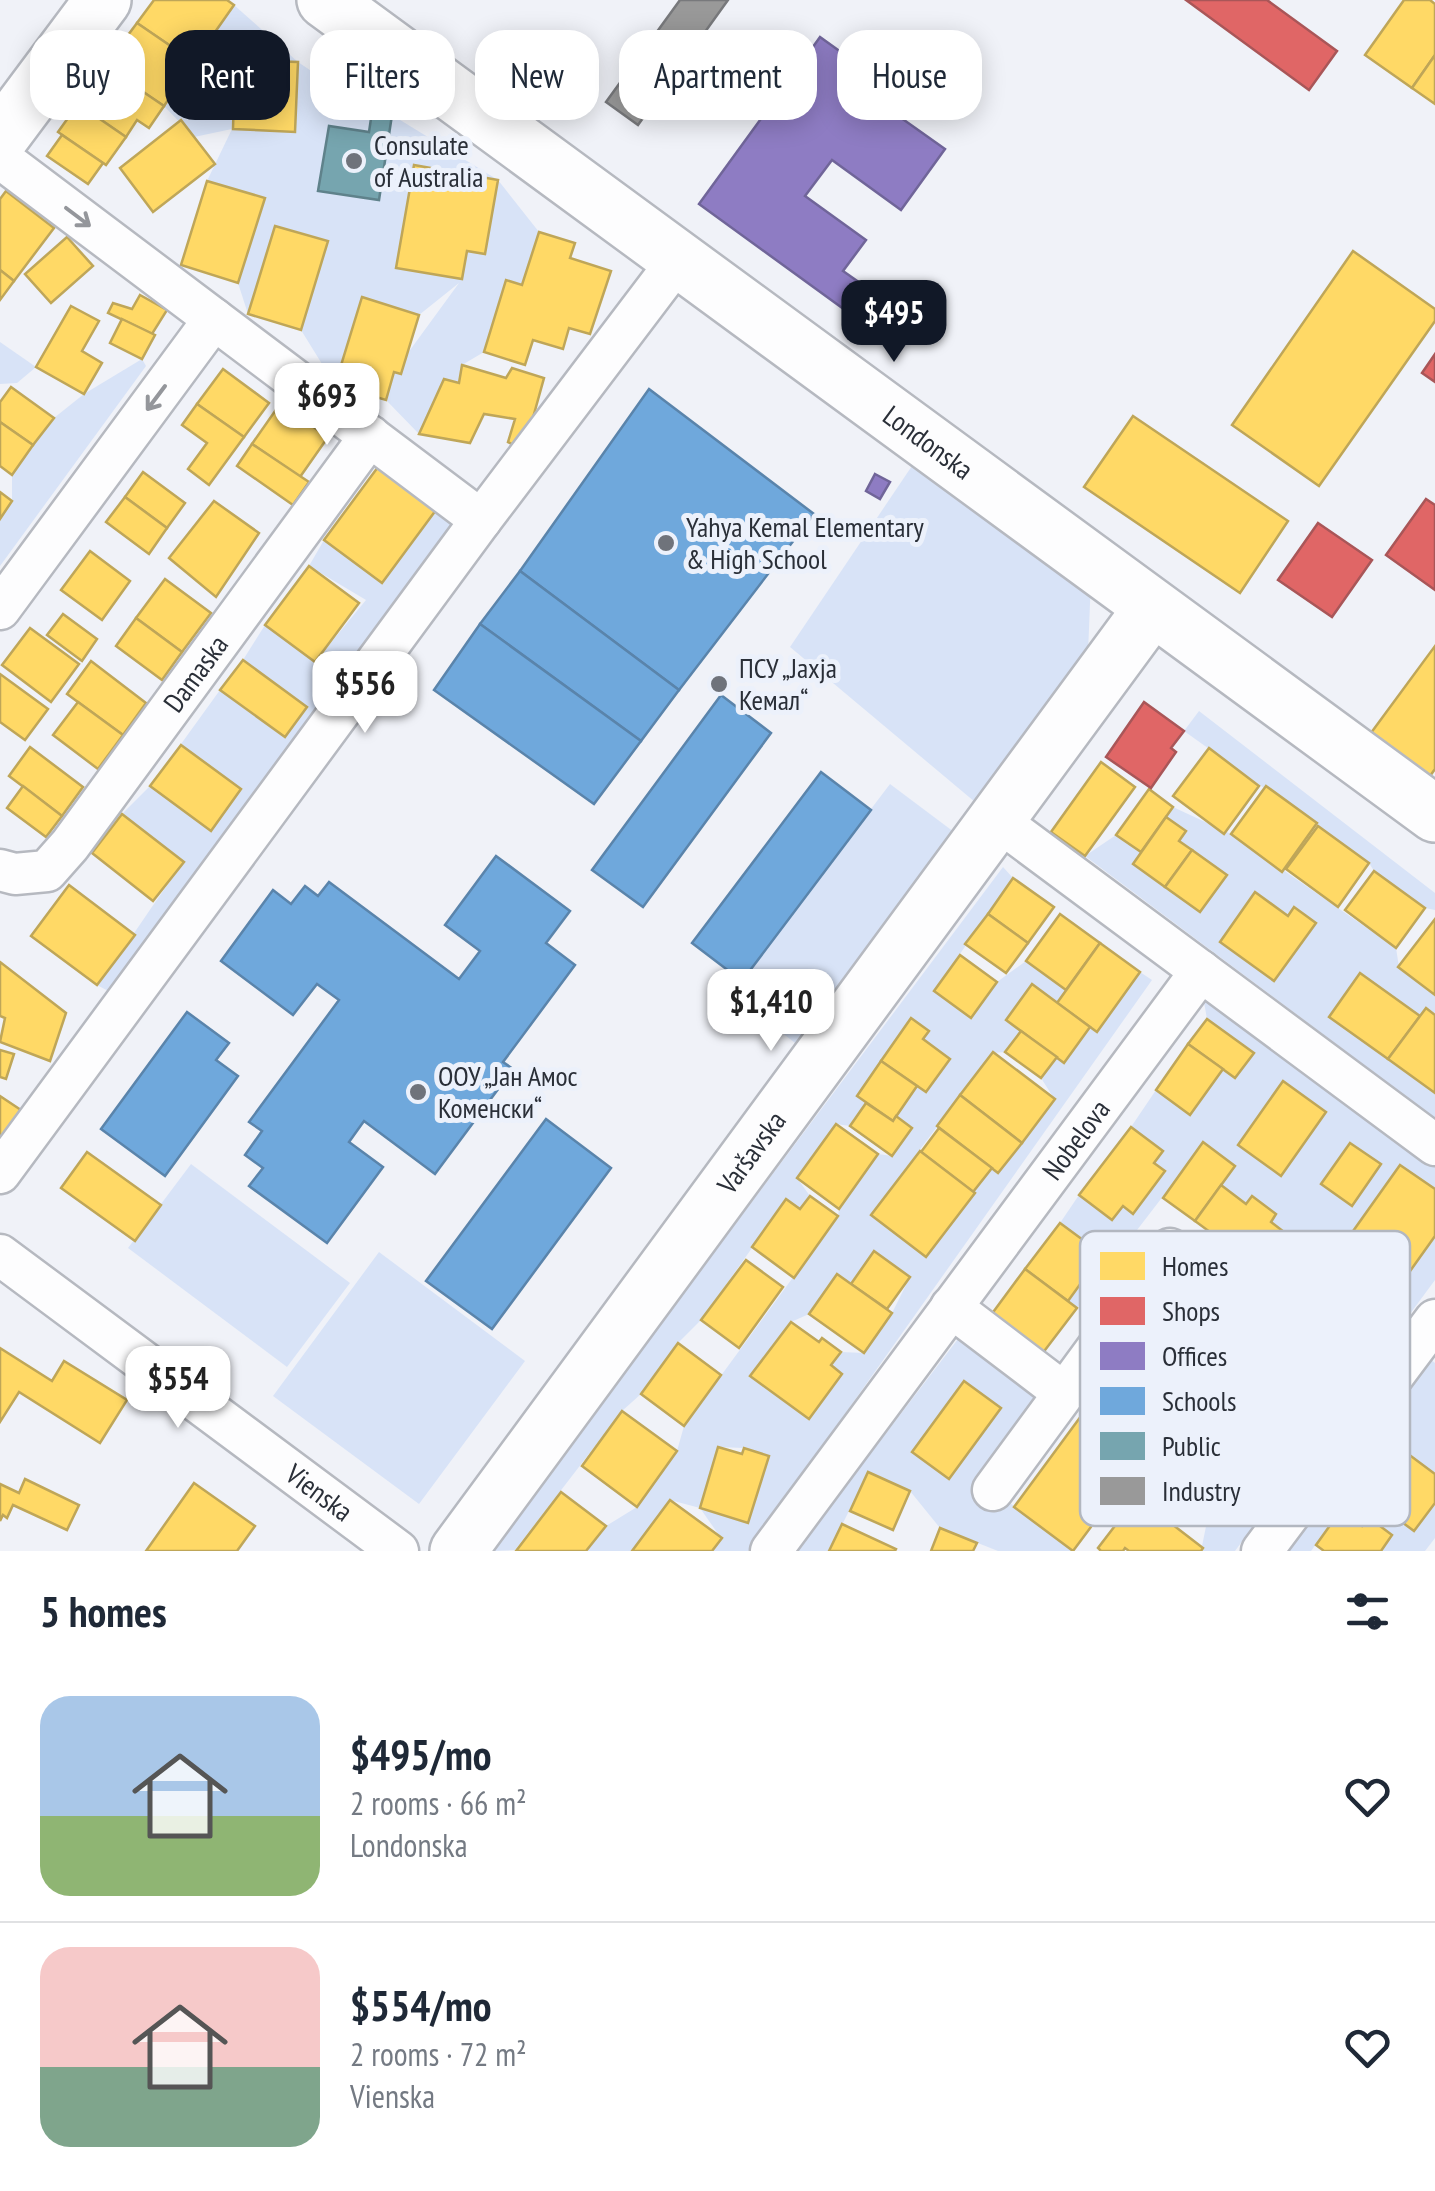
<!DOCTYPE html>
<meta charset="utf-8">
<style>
body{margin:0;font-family:"PT Sans Narrow",sans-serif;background:#f2f2f3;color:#1f2937;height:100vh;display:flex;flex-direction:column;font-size:38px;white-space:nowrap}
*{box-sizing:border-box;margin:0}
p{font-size:32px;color:#747a83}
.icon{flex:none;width:55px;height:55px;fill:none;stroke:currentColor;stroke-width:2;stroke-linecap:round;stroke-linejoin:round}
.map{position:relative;height:1551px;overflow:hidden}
.side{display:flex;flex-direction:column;background:#fff;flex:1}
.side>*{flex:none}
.top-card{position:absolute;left:30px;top:30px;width:1375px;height:90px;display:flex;gap:20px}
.price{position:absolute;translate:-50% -85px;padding:0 22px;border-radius:20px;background:#fff;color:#222;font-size:32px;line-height:65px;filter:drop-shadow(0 2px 5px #0008)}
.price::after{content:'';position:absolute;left:50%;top:60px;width:30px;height:22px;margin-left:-15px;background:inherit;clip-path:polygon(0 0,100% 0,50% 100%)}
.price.on{background:#111827;color:#fff}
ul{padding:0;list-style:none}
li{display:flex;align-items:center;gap:30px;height:250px;padding:0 40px}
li+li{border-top:2px solid #e0e1e3}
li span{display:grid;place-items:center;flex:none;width:280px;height:200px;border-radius:30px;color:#555}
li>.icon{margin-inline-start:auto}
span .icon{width:120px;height:120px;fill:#fffc;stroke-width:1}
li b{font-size:42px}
h2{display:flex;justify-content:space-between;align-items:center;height:120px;padding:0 40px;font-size:42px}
.chip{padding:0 35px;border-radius:30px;background:#fff;box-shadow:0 5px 25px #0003;font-size:35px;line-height:90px}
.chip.on{background:#111827;color:#fff}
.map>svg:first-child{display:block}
</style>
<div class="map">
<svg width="1435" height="1551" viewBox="0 0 1435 1551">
<rect width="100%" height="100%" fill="#f0f2f8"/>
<g fill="#d8e3f7" fill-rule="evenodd">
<path d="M234 5 298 62 372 112 369 132 329 126 319 191 379 200 392 115 498 180 539 232 522 285 506 281 484 352 462 365 459 383 444 380 419 434 386 400 394 372 459 283 419 315 362 298 335 385 301 330 327 241 275 226 248 314 238 283 264 199 207 181 232 129 194 137 164 106ZM236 60 295 131 233 129ZM413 166 498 180 485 253 467 251 462 279 396 268Z"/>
<path d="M0 342 36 367 17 383 0 384Z"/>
<path d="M142 359 146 366 0 566V519L12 501V475L54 418 84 394Z"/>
<path d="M920 454 1091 579 1088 653 975 802 790 647Z"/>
<path d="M436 510 476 527 127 1001 97 985C128 945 153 902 184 863L122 814 150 786 211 830 241 789 181 744 220 690 285 737 306 707 243 660 265 625 315 662 366 600 309 566 324 540 382 583Z"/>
<path d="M1199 711 1435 893V910L1425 908 1374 871 1369 863 1184 731Z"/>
<path d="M890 784 958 835 799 1046 731 993Z"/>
<path d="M1173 807 1231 834 1396 948 1399 967 1435 995V1014L1426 1008 1420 1016 1360 973 1329 1017 1435 1093V1118L1085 856 1116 835 1141 852 1133 864 1200 912 1227 875 1179 841 1186 830 1166 817ZM1255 893 1288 916 1294 907 1315 923 1274 981 1220 942Z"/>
<path d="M1003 867 1013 878 934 991 971 1018 997 982 1026 961 1066 990 1057 1003 1031 985 1006 1020 1021 1031 1005 1052 993 1053 871 1214 925 1257 992 1168 998 1173 1055 1100 1041 1078 1057 1057 1065 1062 1090 1027 1098 1032 1140 972 1152 980 748 1551H712L721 1538 700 1508 670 1500 632 1551H586L606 1526 637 1507 677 1451 684 1426 838 1216 839 1209 878 1154 892 1156 896 1116 917 1086 927 1092 950 1059 923 1039 928 1030 912 1019 857 1095 866 1103 850 1126 836 1124 797 1178 810 1196 800 1209 786 1200 701 1320 678 1343 641 1394 622 1411 515 1550 490 1551ZM874 1252 910 1277 892 1313 864 1353 841 1352 831 1365 842 1374 809 1419 751 1376 791 1322 809 1314 837 1274 851 1284ZM718 1447 744 1448 769 1456 748 1523 700 1508Z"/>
<path d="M1216 1000 1435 1163V1189L1400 1165 1346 1241 1403 1281 1435 1236V1280L1235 1551H1201L1211 1502 1246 1456 1282 1439 1383 1304 1342 1275 1336 1282 1325 1274 1312 1292 1301 1281 1275 1319 1254 1300 1297 1241 1271 1222 1276 1214 1252 1197 1246 1204 1221 1185 1235 1166 1204 1143 1077 1308 1068 1301 1102 1254 1060 1223 1079 1195 1112 1220 1123 1206 1133 1213 1165 1171 1154 1163 1163 1151 1131 1127 1156 1090 1191 1114 1223 1069 1235 1078 1253 1054 1207 1019 1204 1002ZM1283 1081 1326 1111 1281 1176 1238 1145Z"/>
<path d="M191 1164 350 1283 287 1367 128 1248Z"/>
<path d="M379 1252 525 1361 419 1504 273 1396Z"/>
<path d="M971 1322 1064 1393 993 1490 1073 1551H998L940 1528 910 1491 868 1473 829 1551H796ZM963 1381 1001 1408 950 1479 913 1451Z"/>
<path d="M1424 1355 1435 1363V1538L1425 1551H1381L1392 1535 1369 1517 1362 1526 1341 1510 1311 1551H1278Z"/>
</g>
<g fill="#ffd966" stroke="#bfa658" stroke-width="2.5">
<path d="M154 0H227L234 5 194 62 137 23Z"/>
<path d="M1404 0H1430L1435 4V55L1412 88 1365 55Z"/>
<path d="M137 23 194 62 164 106 105 66Z"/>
<path d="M1435 55V104L1412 88Z"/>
<path d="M235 60 298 62 295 132 233 129Z"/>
<path d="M105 66 164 106 149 128 137 120 126 137 78 104Z"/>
<path d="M78 104 126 137 106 165 58 132Z"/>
<path d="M181 120 215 164 153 212 120 168Z"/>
<path d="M62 135 103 163 88 184 47 156Z"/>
<path d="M414 165 498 180 485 254 467 251 462 279 396 268Z"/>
<path d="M207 181 265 198 238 283 181 265Z"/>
<path d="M6 191 54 228 14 281 0 270V199Z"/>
<path d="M275 226 328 241 301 330 248 314Z"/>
<path d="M539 232 575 243 570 258 611 271 590 334 569 328 563 349 533 340 525 365 484 352 506 280 522 285Z"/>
<path d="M67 237 93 266 51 303 25 274Z"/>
<path d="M1353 251 1435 309V321L1319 486 1232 425Z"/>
<path d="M0 270 14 281 0 300Z"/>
<path d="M140 295 167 310 152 334 108 313 113 303 132 309Z"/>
<path d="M362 297 419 315 401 374 394 372 386 400 335 385Z"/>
<path d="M71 306 99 321 82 351 102 363 84 394 36 367Z"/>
<path d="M122 319 155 335 142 359 110 343Z"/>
<path d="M462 365 506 378 512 368 544 378 524 450 508 442 515 419 484 414 470 443 419 434 444 379 459 383Z"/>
<path d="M223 369 269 403 244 437 197 404Z"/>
<path d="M11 387 54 418 33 445 0 422V402Z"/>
<path d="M197 404 244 437 209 485 188 469 207 443 182 425Z"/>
<path d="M280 404 328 437 300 477 252 444Z"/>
<path d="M1133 416 1288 521 1240 593 1084 487Z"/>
<path d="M0 422 33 445 12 475 0 466Z"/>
<path d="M252 444 309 482 293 505 237 466Z"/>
<path d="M378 467 436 510 382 583 324 540Z"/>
<path d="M143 472 185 503 167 528 125 497Z"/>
<path d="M0 492 12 501 0 519Z"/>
<path d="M125 497 167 528 149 554 106 522Z"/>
<path d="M214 501 259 533 216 597 169 558Z"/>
<path d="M90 551 130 581 102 620 61 590Z"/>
<path d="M309 566 359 603 315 662 265 625Z"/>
<path d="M165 579 211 613 182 652 136 618Z"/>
<path d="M63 614 97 639 82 661 47 635Z"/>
<path d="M136 618 182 652 162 680 116 646Z"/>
<path d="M30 628 79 664 51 702 2 665Z"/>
<path d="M1435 646V769L1414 798 1354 756Z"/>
<path d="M243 660 307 707 285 737 220 690Z"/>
<path d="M91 661 146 703 123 735 67 694Z"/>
<path d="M0 674 48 709 25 740 0 722Z"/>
<path d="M78 702 123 735 98 769 53 735Z"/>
<path d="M181 745 241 789 211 831 150 786Z"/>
<path d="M30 747 83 787 62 816 9 776Z"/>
<path d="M1209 748 1259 786 1224 834 1173 796Z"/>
<path d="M1101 762 1135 787 1085 856 1051 832Z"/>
<path d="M23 786 62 816 46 837 7 808Z"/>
<path d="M1266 786 1317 823 1282 872 1231 834Z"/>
<path d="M1149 789 1173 807 1141 852 1116 835Z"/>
<path d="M122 814 184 862 153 901 92 853Z"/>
<path d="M1166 817 1186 831 1179 841 1192 850 1165 887 1133 864Z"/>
<path d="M1318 826 1369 863 1338 907 1286 869Z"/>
<path d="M1192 850 1227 875 1200 912 1165 887Z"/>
<path d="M1374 871 1425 908 1396 948 1345 910Z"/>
<path d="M1013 878 1054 907 1028 943 988 914Z"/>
<path d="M69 885 135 935 97 985 31 936Z"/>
<path d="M1255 892 1288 916 1294 907 1316 923 1274 981 1220 942Z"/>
<path d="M988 914 1028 943 1006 973 965 944Z"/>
<path d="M1060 914 1100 943 1066 990 1026 961Z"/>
<path d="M1435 919V995L1398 967Z"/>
<path d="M1100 943 1140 972 1097 1032 1057 1003Z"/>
<path d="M960 955 997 982 971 1018 934 991Z"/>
<path d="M0 962 66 1013 50 1061 0 1042 5 1018 0 1016Z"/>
<path d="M1360 973 1420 1016 1388 1059 1329 1017Z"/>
<path d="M1032 984 1090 1027 1064 1063 1006 1020Z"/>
<path d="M1426 1008 1435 1015V1093L1388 1059Z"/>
<path d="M911 1018 929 1031 923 1039 950 1059 926 1092 881 1061Z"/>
<path d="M1207 1019 1254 1053 1235 1078 1188 1044Z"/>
<path d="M1021 1031 1057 1057 1041 1078 1005 1052Z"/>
<path d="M1188 1044 1223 1069 1190 1115 1156 1090Z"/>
<path d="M0 1050 14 1054 6 1079 0 1077Z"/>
<path d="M993 1052 1055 1099 1022 1143 960 1095Z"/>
<path d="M881 1061 917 1086 893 1121 857 1096Z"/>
<path d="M1283 1081 1326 1112 1281 1176 1238 1145Z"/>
<path d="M960 1095 1022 1143 998 1173 937 1126Z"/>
<path d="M0 1096 30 1116 0 1161Z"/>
<path d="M866 1103 893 1121 896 1116 912 1128 892 1156 850 1126Z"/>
<path d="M836 1124 878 1154 839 1209 797 1178Z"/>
<path d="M1131 1127 1163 1151 1154 1163 1165 1171 1133 1214 1123 1206 1112 1220 1079 1195Z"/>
<path d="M939 1128 992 1168 973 1192 921 1152Z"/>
<path d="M1203 1142 1235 1166 1195 1221 1163 1198Z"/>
<path d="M1350 1143 1381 1164 1352 1206 1321 1184Z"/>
<path d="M920 1151 975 1193 926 1257 871 1215Z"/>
<path d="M87 1152 161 1205 135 1241 61 1188Z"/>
<path d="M1400 1165 1435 1189V1236L1403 1281 1346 1241Z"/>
<path d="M1221 1185 1246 1204 1252 1196 1276 1214 1271 1222 1297 1242 1254 1300 1231 1283 1248 1260 1195 1221Z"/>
<path d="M810 1196 838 1216 794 1278 752 1247 786 1199 800 1209Z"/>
<path d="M1060 1223 1102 1254 1068 1301 1025 1269Z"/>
<path d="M874 1251 910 1277 887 1309 851 1284Z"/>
<path d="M746 1260 783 1287 739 1348 701 1320Z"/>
<path d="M1025 1269 1077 1308 1042 1354 991 1315Z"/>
<path d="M837 1274 892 1313 864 1353 809 1314Z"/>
<path d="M791 1322 819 1342 822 1338 841 1352 831 1365 842 1374 809 1419 750 1376Z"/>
<path d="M678 1343 721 1375 684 1426 641 1394Z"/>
<path d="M0 1348 52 1381 64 1361 127 1400 100 1443 19 1392 0 1422Z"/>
<path d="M964 1381 1001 1408 949 1479 912 1452Z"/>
<path d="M1098 1393 1158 1437 1073 1551 1014 1507Z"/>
<path d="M622 1411 677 1451 637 1507 582 1466Z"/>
<path d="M1384 1436 1435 1474V1503L1414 1531 1349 1483Z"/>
<path d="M718 1447 742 1454 744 1448 769 1456 748 1523 700 1508Z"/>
<path d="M868 1472 910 1491 893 1530 850 1511Z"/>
<path d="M25 1479 79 1505 67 1530 13 1505 7 1518 3 1515 0 1521V1484L19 1493Z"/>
<path d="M1150 1480 1177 1501 1164 1518 1203 1548 1201 1551H1129L1125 1548 1123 1551H1101L1098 1548Z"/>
<path d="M194 1483 255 1526 237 1551H146Z"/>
<path d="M561 1492 606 1526 586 1551H516Z"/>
<path d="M670 1500 722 1538 712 1551H632Z"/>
<path d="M1341 1510 1362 1526 1368 1517 1392 1535 1381 1551H1324L1316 1545Z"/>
<path d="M842 1524 896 1549 895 1551H829Z"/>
<path d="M940 1528 977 1543 973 1551H931Z"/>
</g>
<g fill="#e06666" stroke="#a95658" stroke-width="2.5">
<path d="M1186 0H1267L1337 51 1309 90Z"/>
<path d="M1435 354V382L1422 373Z"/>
<path d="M1426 499 1435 505V590L1386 555Z"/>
<path d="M1318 523 1372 560 1332 617 1278 580Z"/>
<path d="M1144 702 1184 731 1171 748 1176 752 1151 788 1106 757Z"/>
</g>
<g fill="#8e7cc3" stroke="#706599" stroke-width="2.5">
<path d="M820 37 866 70 845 99 870 117 880 103 945 149 901 210 832 160 805 196 866 240 843 271 863 285 845 310 699 204 774 101 790 114 801 98 785 86Z"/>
<path d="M875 474 890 482 880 499 866 491Z"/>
</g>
<g fill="#6fa8dc" stroke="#5a84ab" stroke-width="2.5">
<path d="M649 389 814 514 679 690 520 571Z"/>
<path d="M520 571 679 690 641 741 480 624Z"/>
<path d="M480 624 641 741 594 804 434 690Z"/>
<path d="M721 695 771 733 643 907 592 870Z"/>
<path d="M821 772 871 810 742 981 692 943Z"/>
<path d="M496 856 570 911 546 943 575 965 503 1062 513 1069 435 1174 364 1121 349 1142 383 1167 327 1243 249 1186 263 1168 245 1155 262 1131 249 1122 339 1000 317 984 293 1015 221 961 273 890 291 904 305 886 318 896 329 882 459 979 480 951 445 925Z"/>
<path d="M187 1012 229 1043 216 1060 238 1076 165 1176 101 1129Z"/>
<path d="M546 1119 611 1168 492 1329 426 1281Z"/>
</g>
<path fill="#76a5af" stroke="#5f828b" stroke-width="2.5" d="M372 112 392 115 379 200 318 191 329 126 369 132Z"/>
<path fill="#999" stroke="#78797c" stroke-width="2.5" d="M680 0H728L638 125 606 102Z"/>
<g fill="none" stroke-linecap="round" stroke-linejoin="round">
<g stroke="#b6b9c0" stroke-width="45">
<g id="street">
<path d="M0 158 481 520"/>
<path d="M0 609 214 319"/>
<path d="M996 819 1435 1145"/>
<path id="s1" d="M0 870 15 874 47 871 70 845 370 436"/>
<path d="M0 1173 481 520 678 260"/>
<path id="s2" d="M0 1255 398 1551"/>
<path d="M951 1307 1064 1393"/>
<path d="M993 1490 1170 1249"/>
<path id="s3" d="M771 1551 1201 971"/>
<path d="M1262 1551 1435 1320"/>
</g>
</g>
<g stroke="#b6b9c0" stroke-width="60">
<g id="secondary">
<path id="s4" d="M325 0 1435 814"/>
<path d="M0 138 103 0"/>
<path id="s5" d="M458 1551 1152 608"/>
</g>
</g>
<use href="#street" stroke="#fdfdfe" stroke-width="40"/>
<use href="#secondary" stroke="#fdfdfe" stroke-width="55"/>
</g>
<defs><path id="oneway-shaft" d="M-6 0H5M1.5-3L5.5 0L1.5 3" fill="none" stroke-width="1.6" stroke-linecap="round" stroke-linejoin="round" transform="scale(2.5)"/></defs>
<g stroke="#94969b">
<use href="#oneway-shaft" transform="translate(78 217) rotate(37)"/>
<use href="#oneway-shaft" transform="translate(156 398) rotate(127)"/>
</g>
<g fill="#6f737b" stroke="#ecf1fb" stroke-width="4">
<circle cx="354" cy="161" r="10"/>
<circle cx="666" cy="543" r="10"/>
<circle cx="719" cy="684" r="10"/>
<circle cx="418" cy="1092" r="10"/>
</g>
<g text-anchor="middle" stroke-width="10" stroke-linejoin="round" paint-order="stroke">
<g font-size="28" fill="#2a2f38" stroke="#ecf1fb" text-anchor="start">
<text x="374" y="155">Consulate<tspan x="374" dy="32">of Australia</tspan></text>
<text x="686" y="537">Yahya Kemal Elementary<tspan x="686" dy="32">&amp; High School</tspan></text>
<text x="739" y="678">ПСУ „Јахја<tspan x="739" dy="32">Кемал“</tspan></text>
<text x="438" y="1086">ООУ „Јан Амос<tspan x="438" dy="32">Коменски“</tspan></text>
</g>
<g font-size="28" fill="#2a2f38" stroke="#ecf1fb">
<text dy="10" stroke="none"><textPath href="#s4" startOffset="748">Londonska</textPath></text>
<text dy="10" stroke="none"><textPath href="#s1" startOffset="295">Damaska</textPath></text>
<text dy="10" stroke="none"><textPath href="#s3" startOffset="512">Nobelova</textPath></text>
<text dy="10" stroke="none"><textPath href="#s5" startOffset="495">Varšavska</textPath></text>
<text dy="10" stroke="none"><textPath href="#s2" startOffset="398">Vienska</textPath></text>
</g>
</g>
<rect x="1080" y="1231" width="330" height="295" rx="15" fill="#ecf1fb" stroke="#b2b7c0" stroke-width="2.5"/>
<rect x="1100" y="1252" width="45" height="28" fill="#ffd966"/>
<rect x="1100" y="1297" width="45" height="28" fill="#e06666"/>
<rect x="1100" y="1342" width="45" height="28" fill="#8e7cc3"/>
<rect x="1100" y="1387" width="45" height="28" fill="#6fa8dc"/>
<rect x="1100" y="1432" width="45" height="28" fill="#76a5af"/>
<rect x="1100" y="1477" width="45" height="28" fill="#999"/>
<g font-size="28" fill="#2a2f38">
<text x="1162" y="1276">Homes</text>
<text x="1162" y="1321">Shops</text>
<text x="1162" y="1366">Offices</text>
<text x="1162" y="1411">Schools</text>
<text x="1162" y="1456">Public</text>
<text x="1162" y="1501">Industry</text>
</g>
</svg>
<b class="price on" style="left:894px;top:365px">$495</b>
<b class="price" style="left:327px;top:448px">$693</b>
<b class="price" style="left:365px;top:736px">$556</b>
<b class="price" style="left:771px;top:1054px">$1,410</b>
<b class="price" style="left:178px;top:1431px">$554</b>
<div class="top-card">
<a class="chip">Buy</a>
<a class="chip on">Rent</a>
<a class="chip">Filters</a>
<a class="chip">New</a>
<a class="chip">Apartment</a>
<a class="chip">House</a>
</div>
</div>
<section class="side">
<h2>5 homes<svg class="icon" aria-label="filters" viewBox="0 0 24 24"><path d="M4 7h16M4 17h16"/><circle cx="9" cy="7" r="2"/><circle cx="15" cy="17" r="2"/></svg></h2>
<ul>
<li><span style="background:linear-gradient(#a9c7e8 60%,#8fb573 0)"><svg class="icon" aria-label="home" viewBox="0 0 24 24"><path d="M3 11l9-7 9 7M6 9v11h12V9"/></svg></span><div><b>$495/mo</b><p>2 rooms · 66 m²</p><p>Londonska</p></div><svg class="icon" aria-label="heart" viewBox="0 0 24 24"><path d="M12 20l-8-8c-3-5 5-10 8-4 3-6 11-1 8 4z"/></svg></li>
<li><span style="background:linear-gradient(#f6c9c9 60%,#7fa58c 0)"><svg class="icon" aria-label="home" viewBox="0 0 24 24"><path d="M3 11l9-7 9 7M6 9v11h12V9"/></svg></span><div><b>$554/mo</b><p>2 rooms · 72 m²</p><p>Vienska</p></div><svg class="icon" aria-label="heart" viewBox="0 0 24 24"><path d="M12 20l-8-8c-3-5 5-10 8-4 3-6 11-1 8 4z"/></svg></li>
</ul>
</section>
